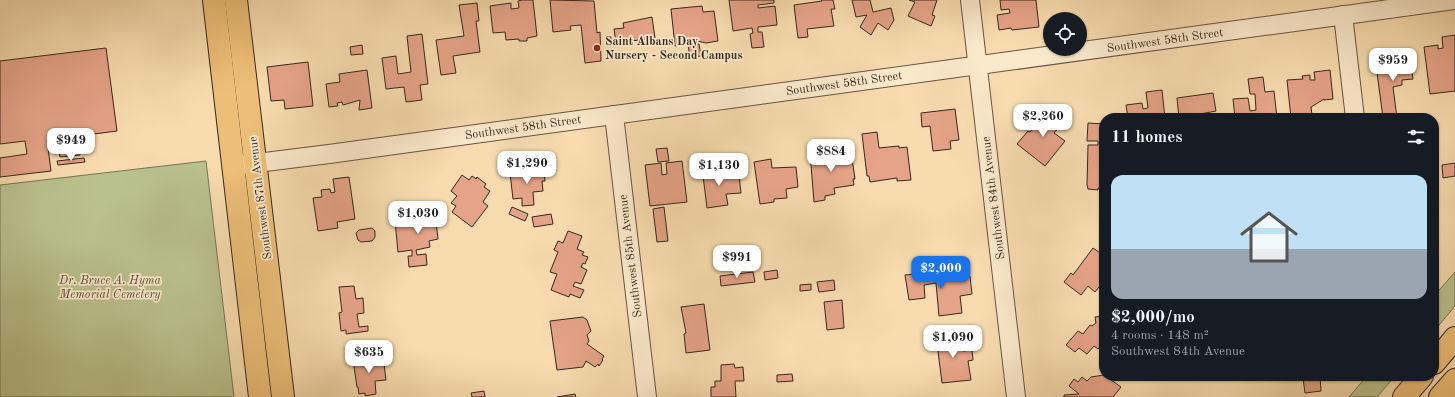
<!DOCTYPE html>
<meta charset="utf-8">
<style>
body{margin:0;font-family:"Old Standard TT",serif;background:#20242c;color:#f1f3f6;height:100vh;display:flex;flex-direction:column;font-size:15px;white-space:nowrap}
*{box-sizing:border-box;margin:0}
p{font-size:13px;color:#9ea1a6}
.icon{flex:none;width:22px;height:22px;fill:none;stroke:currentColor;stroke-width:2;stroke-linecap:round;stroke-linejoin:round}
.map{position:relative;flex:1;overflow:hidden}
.details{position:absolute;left:1099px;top:113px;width:340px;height:268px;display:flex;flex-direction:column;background:#171b24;border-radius:16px;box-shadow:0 1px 3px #0004}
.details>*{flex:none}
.fabs{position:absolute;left:1043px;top:12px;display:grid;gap:8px}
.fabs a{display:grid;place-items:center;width:44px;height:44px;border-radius:50%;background:#171b24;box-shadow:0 1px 3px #0004;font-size:20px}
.price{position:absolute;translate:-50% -34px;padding:0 9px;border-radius:8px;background:#fff;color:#222;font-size:13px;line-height:26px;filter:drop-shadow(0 1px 2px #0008)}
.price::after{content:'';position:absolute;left:50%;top:24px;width:12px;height:9px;margin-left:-6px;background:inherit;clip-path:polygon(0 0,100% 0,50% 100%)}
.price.active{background:#1a73e8;color:#fff}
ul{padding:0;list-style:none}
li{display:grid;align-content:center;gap:8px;height:212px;padding:0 12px}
li span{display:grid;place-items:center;height:124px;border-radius:12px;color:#555}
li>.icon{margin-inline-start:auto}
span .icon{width:72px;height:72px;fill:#fffc;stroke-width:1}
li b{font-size:17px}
h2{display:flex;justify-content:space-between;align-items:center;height:48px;padding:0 12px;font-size:17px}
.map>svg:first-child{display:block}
</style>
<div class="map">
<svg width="1455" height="397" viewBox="0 0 1455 397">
<rect width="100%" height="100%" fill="#f7dbae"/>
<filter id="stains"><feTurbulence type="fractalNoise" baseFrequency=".005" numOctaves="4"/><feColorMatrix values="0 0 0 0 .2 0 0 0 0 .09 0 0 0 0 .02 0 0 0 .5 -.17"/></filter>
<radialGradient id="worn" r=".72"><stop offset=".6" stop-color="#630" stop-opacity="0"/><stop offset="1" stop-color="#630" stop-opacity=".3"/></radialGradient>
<g fill="#b9c18d" stroke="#787456">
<path d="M206 161 234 397H0V185Z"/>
<path d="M1455 272V306L1434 331V296Z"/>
<path d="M1367 376H1395L1377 397H1349Z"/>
</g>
<g fill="#e5a387" stroke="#36271f">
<path d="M522 0H533L537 36 527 38V41H519V39L506 40 505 32 493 33 490 6 511 3V9L519 8 518 1Z"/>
<path d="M550 0 594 1 597 33 600 32 601 61 585 63 581 25 570 26 571 30 553 32Z"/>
<path d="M729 0H774V3L758 5V8L775 6 776 15 777 25 758 27V32H762L764 47 752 48 750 34 753 33 752 28 733 31Z"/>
<path d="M821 0H833L835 9H831L834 26 807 29 808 37 798 38 794 5 822 1Z"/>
<path d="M852 0H870L873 12 891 8 894 20 888 30 878 23 871 35 860 27 867 15 856 17Z"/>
<path d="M909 0H937L932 15 935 16 931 26 908 16 915 2Z"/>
<path d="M1000 0H1036L1039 27 1012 30 1011 28 999 30 997 15 1010 13 1009 9 1001 10Z"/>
<path d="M477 3 479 21H476L480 52 453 56 456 73 441 75 436 40 464 36 459 5Z"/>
<path d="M702 6 703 12 714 11 718 41 706 43 697 41V44H699L701 56 690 57 688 45H690V42L689 44 675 46 671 9Z"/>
<path d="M652 17 655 38 616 43 614 29 624 28 623 23Z"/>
<path d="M422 34 428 84 420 85 422 100 406 102 404 87 386 89 382 58 396 56 398 74 411 72 407 36Z"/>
<path d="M1455 35V91L1430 94 1424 47 1438 45V49L1443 48 1442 37Z"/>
<path d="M362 45 363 54 351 55 350 47Z"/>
<path d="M106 48 117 131 47 140 51 171 0 177V158L27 154 25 141 0 144V61Z"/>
<path d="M1409 53 1413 79 1402 80V85L1393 87 1397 118H1383L1376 65 1397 62 1396 55Z"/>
<path d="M308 62 313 106 285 109 284 100 271 101 267 67Z"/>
<path d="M367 70 372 108 359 110 360 100 343 105 342 102 337 103 338 106 329 107 326 84 340 82 339 74Z"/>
<path d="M1330 70 1333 99 1324 100V99L1311 107 1312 115 1291 118 1287 80 1303 79 1302 76 1310 75V80H1315L1314 72Z"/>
<path d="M1263 77 1265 92 1274 91 1277 118H1235L1233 99 1248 98 1250 111 1256 110 1255 94H1250L1248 79Z"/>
<path d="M1162 90 1165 118H1128L1126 105 1142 103 1143 109 1148 108 1146 92Z"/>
<path d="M1213 93 1216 111 1200 114 1201 118H1179L1177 98Z"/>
<path d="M955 109 959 140 950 141 951 149 933 151 930 126 922 127 921 113Z"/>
<path d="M1048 109 1064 121 1054 133 1065 141 1045 166 1017 144 1028 131 1030 132Z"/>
<path d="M1088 123 1104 124V188H1098V190L1088 189 1087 185 1088 145H1098V141H1087Z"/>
<path d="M877 132 879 148 899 146V148L907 147 911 180 897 181V178L870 182 869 176H867L862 134Z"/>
<path d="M79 148 80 155 60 157 59 151Z"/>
<path d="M667 148 669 161 658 162 656 149Z"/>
<path d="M832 150V154L851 151 855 179H853L854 185 834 188 835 194 825 196V200L814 202 810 153Z"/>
<path d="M84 158 85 162 58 165 57 161Z"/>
<path d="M771 159 772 168 796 167 798 187 786 189 787 198 774 199V202L760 204 754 162Z"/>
<path d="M682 161 687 202 650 206 645 165 661 163 662 175 667 174 666 163Z"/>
<path d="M1455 163V176L1443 178 1442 165Z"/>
<path d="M717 167V171L721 170 722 177 739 175 741 193 726 194 728 205 707 208 702 168Z"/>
<path d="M530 170H544L545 181H542L543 191 533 192 534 205 522 206V198L513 199 510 173Z"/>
<path d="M462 175 469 180 472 176 476 179 477 177 486 184 484 187 490 191 483 202 488 206 472 227 452 212 456 206 451 203 457 196 451 191Z"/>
<path d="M349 177 355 219 337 222 338 228 318 231 313 198 322 197 321 190 330 189 331 193 335 192 333 179Z"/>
<path d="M512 207 528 214 525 221 509 214Z"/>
<path d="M664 207 668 241 657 242 653 209Z"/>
<path d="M441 209 442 221 436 222 438 239 429 241 430 247 416 250 417 255 426 254 427 265 409 267 408 256H412V250L398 252 395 221 417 219 416 216H420L419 211Z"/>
<path d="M551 214 553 224 534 227 532 217Z"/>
<path d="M372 228 375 231V237L372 241 361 242 358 240 356 233 359 230Z"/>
<path d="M568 231 582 236 577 249 584 252 582 255 588 257 585 264 583 263 581 267 587 270 581 284 575 282 573 286 584 290 580 298 570 294 569 297 551 290 557 274 550 272 558 252 554 250 558 241 563 243Z"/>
<path d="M1093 248 1103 255 1104 254V281L1095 292 1088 286 1081 295 1064 282 1071 273 1073 275Z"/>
<path d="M777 270 778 278 765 280 764 272Z"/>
<path d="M952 270 953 278 970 276 972 294 960 296 962 313 939 316 936 283 924 285 925 298 909 300 905 275Z"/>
<path d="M753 272 755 282 721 286 720 276Z"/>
<path d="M834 280 835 290 819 292 817 282Z"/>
<path d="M811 284V290L800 291V285Z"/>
<path d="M354 286 356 299 363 298 364 313 357 314 359 327 368 326V331L346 334V330L341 331 339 313 342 312 339 287Z"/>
<path d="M842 300 844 328 827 330 824 302Z"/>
<path d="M704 304 710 350 686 353 684 334 686 333 681 307Z"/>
<path d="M1104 316V328L1100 332 1104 336V341L1098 349 1094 346 1087 354 1079 348 1075 352 1066 345 1078 331 1083 334 1090 325 1092 326 1096 323 1095 317Z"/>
<path d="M583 317 587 320 591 331 587 335 589 341 587 344 604 356 602 359 603 360 599 366 598 364 595 367 586 361 583 367 557 370 550 321Z"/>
<path d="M961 333 963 351 972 350 973 360 968 361 971 380 942 383 936 336Z"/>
<path d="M380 356V364H384L386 380 375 381 376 394 365 396V393L359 394 358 387H357L353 359Z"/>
<path d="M734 364 735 368 743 367 744 381H735L736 397H711V387H715V381H721V365Z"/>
<path d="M792 374 793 381 777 382V375Z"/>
<path d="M1104 375 1121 387 1113 397H1064V395L1079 394 1069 386 1074 379 1078 382 1082 377 1087 381 1091 377Z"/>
<path d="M1295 376H1320L1321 391 1305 393 1303 378 1296 379Z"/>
<path d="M484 391 485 397H472L471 393Z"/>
<path d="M575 394 576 397H557Z"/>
</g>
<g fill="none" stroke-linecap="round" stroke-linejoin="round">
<g stroke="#665443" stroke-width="20">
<g id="minor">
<path d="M970 0 1016 397"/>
<path d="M1343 15 1355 118"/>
<path d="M614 115 647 397"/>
<path d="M233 166 329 154 1455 0"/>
</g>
</g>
<g stroke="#36271f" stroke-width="24">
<g id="major">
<path d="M214 0 260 397"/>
<path d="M236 0 283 397"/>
</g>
</g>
<g stroke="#36271f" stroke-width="24">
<g id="highway">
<path d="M1434 363 1455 338"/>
<path d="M1404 397 1422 376"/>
<path d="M1440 397 1455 380"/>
</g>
</g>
<use href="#minor" stroke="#fae8ca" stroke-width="18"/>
<use href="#major" stroke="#ecbe77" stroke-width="22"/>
<use href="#highway" stroke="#ecbe77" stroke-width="22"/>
</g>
<circle fill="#8f2418" stroke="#fae8ca" stroke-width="1.5" cx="597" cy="48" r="4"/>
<g text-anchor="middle" stroke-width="3.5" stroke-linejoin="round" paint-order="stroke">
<g font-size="12" fill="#36271f" stroke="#fae8ca">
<text transform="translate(1165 40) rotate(-8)" y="4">Southwest 58th Street</text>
<text transform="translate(844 83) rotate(-8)" y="4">Southwest 58th Street</text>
<text transform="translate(523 127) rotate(-8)" y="4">Southwest 58th Street</text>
<text transform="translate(260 198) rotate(-97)" y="4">Southwest 87th Avenue</text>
<text transform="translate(993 198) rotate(-97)" y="4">Southwest 84th Avenue</text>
<text transform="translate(630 256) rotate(-97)" y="4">Southwest 85th Avenue</text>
</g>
<g font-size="12" font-weight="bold" fill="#36271f" stroke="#fae8ca" text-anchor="start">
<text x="605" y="45">Saint Albans Day<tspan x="605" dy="14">Nursery - Second Campus</tspan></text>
</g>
<g font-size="12" font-style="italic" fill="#574e3a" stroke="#fae8ca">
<text x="110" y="284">Dr. Bruce A. Hyma<tspan x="110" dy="14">Memorial Cemetery</tspan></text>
</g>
</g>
<rect width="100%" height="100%" filter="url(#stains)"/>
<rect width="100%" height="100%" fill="url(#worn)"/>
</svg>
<div class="fabs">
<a><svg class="icon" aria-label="locate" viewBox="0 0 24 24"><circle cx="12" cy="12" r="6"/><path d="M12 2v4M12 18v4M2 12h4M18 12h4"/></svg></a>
</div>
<b class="price" style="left:1393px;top:82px">$959</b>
<b class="price" style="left:1043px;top:138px">$2,260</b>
<b class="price" style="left:71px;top:162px">$949</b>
<b class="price" style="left:831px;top:173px">$884</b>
<b class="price" style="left:527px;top:185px">$1,290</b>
<b class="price" style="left:719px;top:187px">$1,130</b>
<b class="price" style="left:418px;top:235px">$1,030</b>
<b class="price" style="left:737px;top:279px">$991</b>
<b class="price active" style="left:941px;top:290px">$2,000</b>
<b class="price" style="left:953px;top:359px">$1,090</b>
<b class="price" style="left:369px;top:374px">$635</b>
<section class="details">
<h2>11 homes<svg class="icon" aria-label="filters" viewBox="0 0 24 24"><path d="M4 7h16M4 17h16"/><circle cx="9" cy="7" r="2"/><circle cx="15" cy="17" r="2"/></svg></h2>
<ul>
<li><span style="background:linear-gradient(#bfe0f5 60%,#9aa5b1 0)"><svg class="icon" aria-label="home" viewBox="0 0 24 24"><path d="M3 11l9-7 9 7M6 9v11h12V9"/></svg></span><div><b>$2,000/mo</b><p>4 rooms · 148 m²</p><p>Southwest 84th Avenue</p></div></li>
</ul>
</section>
</div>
